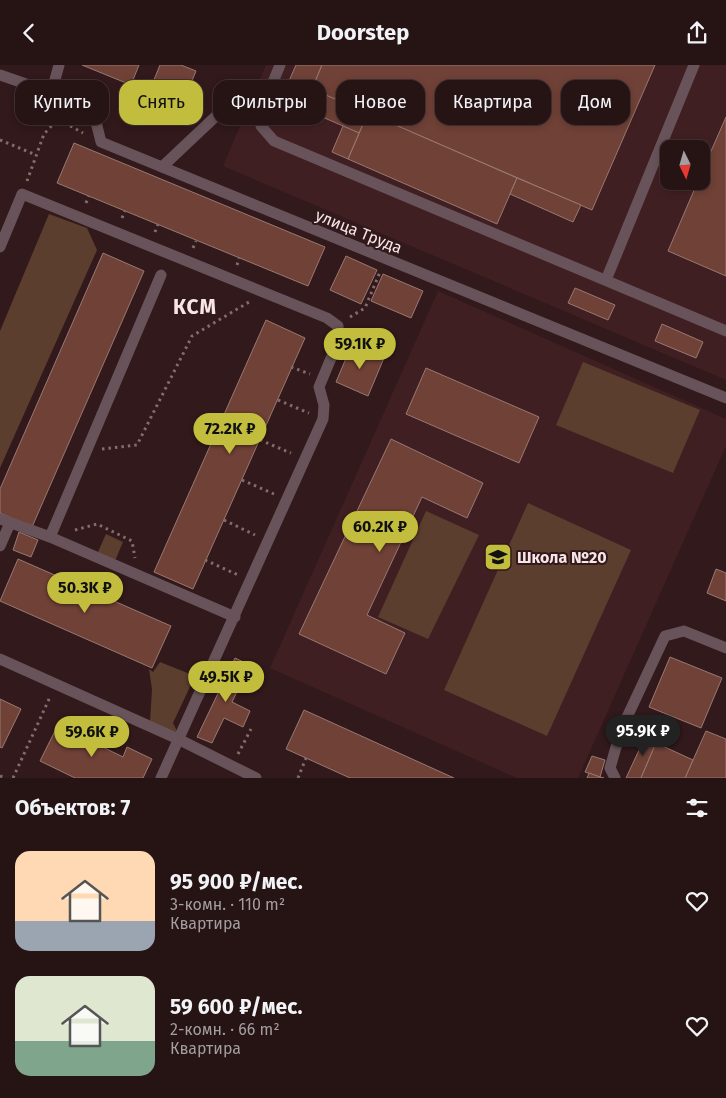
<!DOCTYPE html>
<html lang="ru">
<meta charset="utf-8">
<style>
body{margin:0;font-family:"Fira Sans",sans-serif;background:#2e1c1d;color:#f1f3f6;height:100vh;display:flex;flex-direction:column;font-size:19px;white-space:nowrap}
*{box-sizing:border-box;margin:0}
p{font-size:16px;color:#a49ea0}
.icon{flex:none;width:28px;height:28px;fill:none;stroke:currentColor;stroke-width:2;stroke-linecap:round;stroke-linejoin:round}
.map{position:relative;height:713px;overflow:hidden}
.details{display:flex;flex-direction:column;background:#261314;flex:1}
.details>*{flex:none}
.guide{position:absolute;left:15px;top:15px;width:696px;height:45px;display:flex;gap:10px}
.needle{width:32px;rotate:175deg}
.fabs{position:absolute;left:660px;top:75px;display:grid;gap:10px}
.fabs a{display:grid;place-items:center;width:50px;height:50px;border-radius:10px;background:#261314;box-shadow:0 2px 8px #0003,0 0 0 1px #423234;font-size:25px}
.price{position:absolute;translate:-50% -42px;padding:0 11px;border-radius:18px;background:#c3bd3e;color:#111;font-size:16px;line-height:32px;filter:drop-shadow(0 1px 2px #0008)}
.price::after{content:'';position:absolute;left:50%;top:30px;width:15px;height:11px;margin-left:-8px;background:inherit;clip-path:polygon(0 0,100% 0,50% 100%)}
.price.active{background:#222;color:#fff}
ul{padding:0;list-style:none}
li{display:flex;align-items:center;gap:15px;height:125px;padding:0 15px}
li span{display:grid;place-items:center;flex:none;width:140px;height:100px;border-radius:15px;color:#555}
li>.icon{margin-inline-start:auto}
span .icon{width:60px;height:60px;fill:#fffc;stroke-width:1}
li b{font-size:21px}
h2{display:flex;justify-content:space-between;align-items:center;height:60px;padding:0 15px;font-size:21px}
.pill{padding:0 18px;border-radius:15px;background:#261314;box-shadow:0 2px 8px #0003,0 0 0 1px #423234;font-size:18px;line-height:45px}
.pill.active{background:#c3bd3e;color:#111}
header{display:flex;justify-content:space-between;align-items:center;height:65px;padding:0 15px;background:#261314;font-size:22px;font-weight:700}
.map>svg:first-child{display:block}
</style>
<header><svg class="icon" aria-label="back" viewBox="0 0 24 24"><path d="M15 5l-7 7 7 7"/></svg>Doorstep<svg class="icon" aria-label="share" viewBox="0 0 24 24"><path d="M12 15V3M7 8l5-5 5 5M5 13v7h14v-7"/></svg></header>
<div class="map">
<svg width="726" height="713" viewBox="0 0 726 713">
<rect width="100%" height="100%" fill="#32191b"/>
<g fill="#401f22" fill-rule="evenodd">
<path d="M266 0H726V315L223 101ZM669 84H701V116H669Z"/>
<path d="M438 226 726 354V381L578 713H517L270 603Z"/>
</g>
<g fill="#5b3e2d">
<path d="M49 149 87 163 97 185 0 403V266Z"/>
<path d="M583 297 700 345 673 408 556 360Z"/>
<path d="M528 438 631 485 547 671 444 625Z"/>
<path d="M426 446 479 470 428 574 378 552Z"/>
<path d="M106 469 123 477 115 496 97 489Z"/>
<path d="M160 597 195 611 173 658 177 666 176 670 150 657 152 624 149 604 153 607Z"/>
</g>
<g fill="#704137" stroke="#987972">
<path d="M82 0H139L131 20Z"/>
<path d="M160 0H181L196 6 182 40 149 27Z"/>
<path d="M296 0H322L312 24 368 48 359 68 281 34Z"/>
<path d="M322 0H655L592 145 312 24Z"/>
<path d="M368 48 517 113 497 159 348 94Z"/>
<path d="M726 52V211L668 186 698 116H701V109Z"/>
<path d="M343 61 359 68 348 94 332 87Z"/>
<path d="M74 78 325 182 308 221 57 118Z"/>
<path d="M517 113 581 140 573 157 510 129Z"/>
<path d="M103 188 144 206 32 462 0 448V424Z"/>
<path d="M346 191 377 205 361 239 330 225Z"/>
<path d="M383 209 423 226 411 253 371 236Z"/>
<path d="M575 223 615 240 608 255 568 238Z"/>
<path d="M266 255 305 273 193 524 154 507Z"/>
<path d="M662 259 703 277 696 293 655 276Z"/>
<path d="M352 279 384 293 368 331 336 317Z"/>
<path d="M426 303 539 352 519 398 406 349Z"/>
<path d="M391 374 483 418 467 453 422 432 367 550 405 568 386 609 299 569Z"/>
<path d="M19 467 38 475 31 492 13 485Z"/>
<path d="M18 494 171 561 152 603 0 536Z"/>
<path d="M716 504 726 508V536L707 528Z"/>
<path d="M670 592 722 613 701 663 649 642Z"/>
<path d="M235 593 250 600 232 637 250 646 243 662 224 653 212 678 197 672Z"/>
<path d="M0 634 21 644 2 683 0 682Z"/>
<path d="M304 645 454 713H350L306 693 286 684Z"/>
<path d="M58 660 123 692 127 682 152 694 143 713H75L40 696Z"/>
<path d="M706 666 726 674V713H685Z"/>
<path d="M647 668 658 673 641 713H626Z"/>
<path d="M656 678 693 695 685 713H641Z"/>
<path d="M592 691 605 695 600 712 585 707Z"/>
<path d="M589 708 600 712 604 713H587Z"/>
</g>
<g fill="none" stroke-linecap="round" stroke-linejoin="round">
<g stroke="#826c6d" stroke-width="3" stroke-dasharray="2.5 4" stroke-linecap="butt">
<path d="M0 75 36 90"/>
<path d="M27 116 44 69 58 54 83 68"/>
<path d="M86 138 89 131"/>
<path d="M122 153 125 146"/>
<path d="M155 167 158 159"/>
<path d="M193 183 196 176"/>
<path d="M237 200 239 193"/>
<path d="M350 252 365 243 380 207"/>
<path d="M291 302 310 309"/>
<path d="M278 335 309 348"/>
<path d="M260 375 291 388"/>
<path d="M102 384 137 380 192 271 249 237"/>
<path d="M242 415 274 429"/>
<path d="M224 455 255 470"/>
<path d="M75 465 97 459 132 476 135 493"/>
<path d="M205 495 238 510"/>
<path d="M238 689 251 664"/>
<path d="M0 711 5 713"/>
<path d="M13 713 50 632"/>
<path d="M298 713 306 693"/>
</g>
<g stroke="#68535a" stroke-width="11">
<path d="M280 0 264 39 261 61 274 76 726 266"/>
<path d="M0 10 78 37 96 57 101 77 726 333"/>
<path d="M51 29 59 0"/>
<path d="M162 102 215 52 264 39"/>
<path d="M0 182 22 129 327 253 338 261 339 274 319 322 324 340 323 354 161 713"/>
<path d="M606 215 694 0"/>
<path d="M0 454 50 472 235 552"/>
<path d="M50 472 161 210"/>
<path d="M0 481 10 458"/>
<path d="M0 594 178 674 256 713"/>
<path d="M615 713 610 703 621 665 665 571 684 566 726 583"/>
</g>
</g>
<defs>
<g id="school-square" transform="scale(1.4375)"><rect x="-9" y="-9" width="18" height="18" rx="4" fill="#c3bd3e" stroke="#32191b"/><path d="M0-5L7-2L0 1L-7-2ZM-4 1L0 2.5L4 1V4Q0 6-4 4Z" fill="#111"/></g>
</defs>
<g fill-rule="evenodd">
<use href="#school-square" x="498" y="492"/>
</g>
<g text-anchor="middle" stroke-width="4" stroke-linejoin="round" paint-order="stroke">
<g font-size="16" fill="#f8e5e6" stroke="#32191b">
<text transform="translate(359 166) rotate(22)" y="6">улица Труда</text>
</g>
<g font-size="16" font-weight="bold" fill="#f8e5e6" stroke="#32191b" text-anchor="start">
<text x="517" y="498">Школа №20</text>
</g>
<g font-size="21" font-weight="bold" letter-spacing="1" fill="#f8e5e6" stroke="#32191b">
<text x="195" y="249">КСМ</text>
</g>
</g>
</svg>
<div class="fabs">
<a><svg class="needle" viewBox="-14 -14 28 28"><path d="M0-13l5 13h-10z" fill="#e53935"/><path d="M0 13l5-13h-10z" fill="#a49ea0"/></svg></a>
</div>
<b class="price" style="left:360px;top:305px">59.1K ₽</b>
<b class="price" style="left:230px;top:390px">72.2K ₽</b>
<b class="price" style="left:380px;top:488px">60.2K ₽</b>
<b class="price" style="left:85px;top:549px">50.3K ₽</b>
<b class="price" style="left:226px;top:638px">49.5K ₽</b>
<b class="price active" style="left:643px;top:692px">95.9K ₽</b>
<b class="price" style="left:92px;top:693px">59.6K ₽</b>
<div class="guide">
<a class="pill">Купить</a>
<a class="pill active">Снять</a>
<a class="pill">Фильтры</a>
<a class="pill">Новое</a>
<a class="pill">Квартира</a>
<a class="pill">Дом</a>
</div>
</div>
<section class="details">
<h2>Объектов: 7<svg class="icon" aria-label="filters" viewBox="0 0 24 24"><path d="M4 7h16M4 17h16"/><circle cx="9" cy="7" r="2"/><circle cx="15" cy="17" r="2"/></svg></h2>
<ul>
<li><span style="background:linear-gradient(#ffd9b3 70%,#9aa5b1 0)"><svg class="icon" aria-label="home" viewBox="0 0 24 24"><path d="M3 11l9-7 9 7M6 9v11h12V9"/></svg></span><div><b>95 900 ₽/мес.</b><p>3-комн. · 110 m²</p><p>Квартира</p></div><svg class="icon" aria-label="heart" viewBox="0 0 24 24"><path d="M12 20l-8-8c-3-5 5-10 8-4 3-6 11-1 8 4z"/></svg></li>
<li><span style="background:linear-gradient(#dfe7d0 65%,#7fa58c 0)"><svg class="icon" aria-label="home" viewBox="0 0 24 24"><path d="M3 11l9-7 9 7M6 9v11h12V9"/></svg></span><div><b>59 600 ₽/мес.</b><p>2-комн. · 66 m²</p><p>Квартира</p></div><svg class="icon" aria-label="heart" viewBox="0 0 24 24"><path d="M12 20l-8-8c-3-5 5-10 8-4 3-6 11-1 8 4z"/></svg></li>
</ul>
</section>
